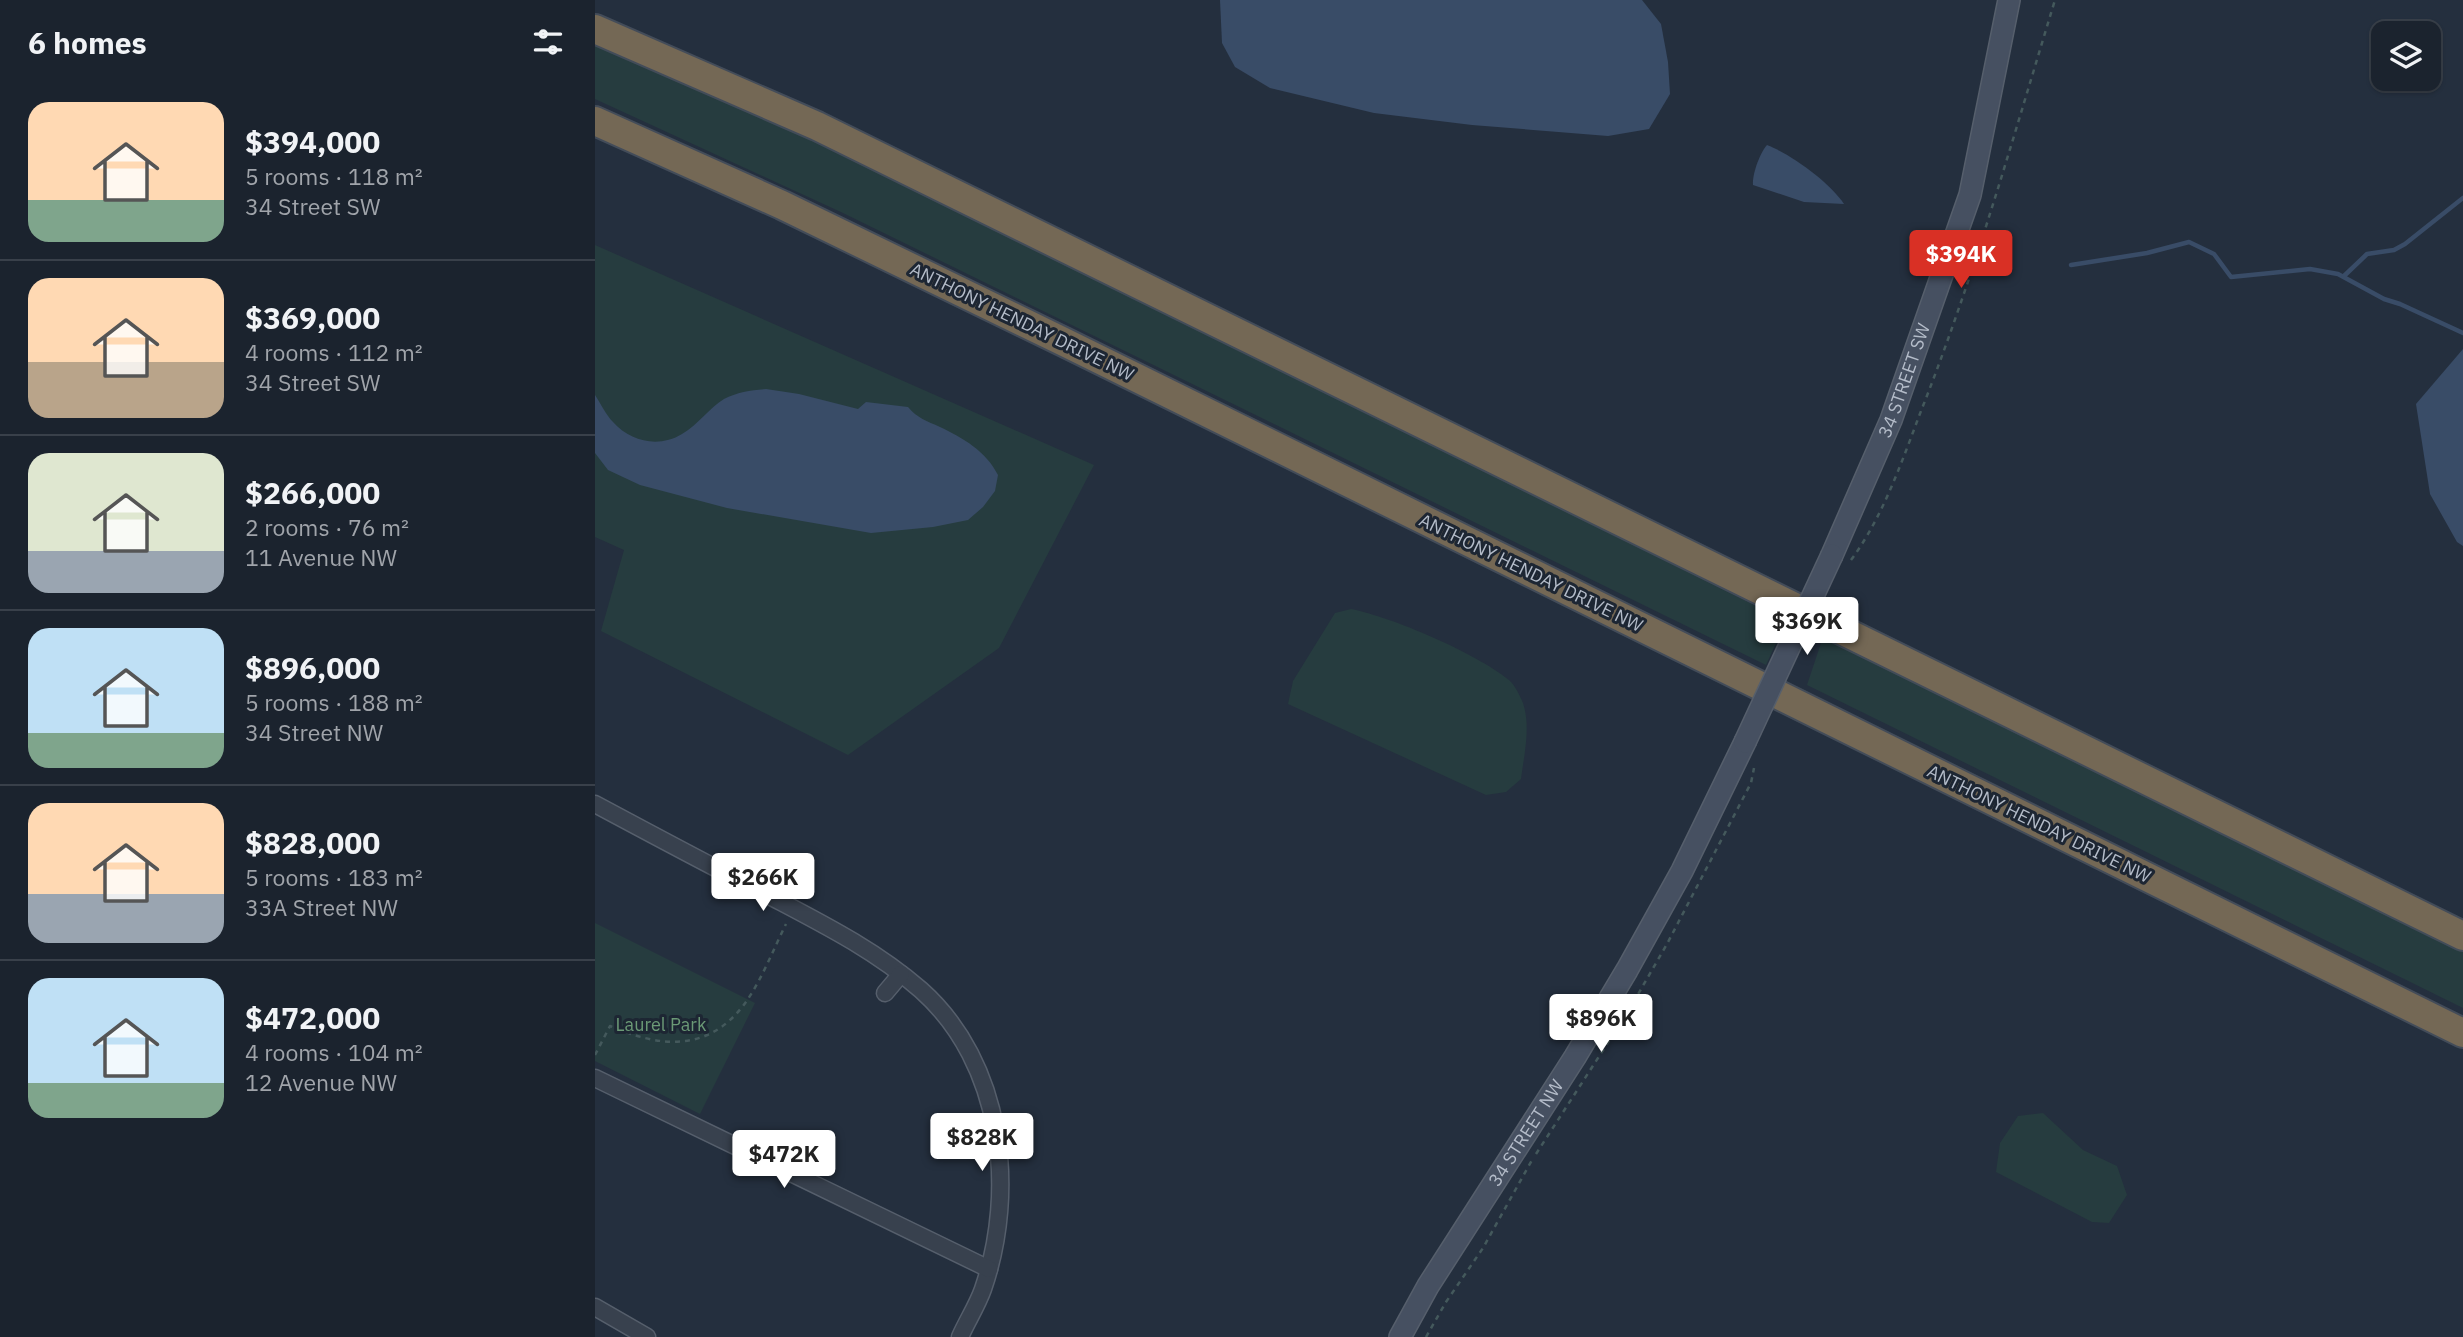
<!DOCTYPE html>
<meta charset="utf-8">
<style>
body{margin:0;font-family:"IBM Plex Sans",sans-serif;background:#282f3a;color:#f1f3f6;height:100vh;display:flex;flex-direction:column;font-size:26px;white-space:nowrap}
*{box-sizing:border-box;margin:0}
p{font-size:23px;color:#a0a4aa}
.icon{flex:none;width:38px;height:38px;fill:none;stroke:currentColor;stroke-width:2;stroke-linecap:round;stroke-linejoin:round}
.map{position:relative;flex:1;overflow:hidden}
.drawer{display:flex;flex-direction:column;background:#1b232e;width:595px}
.drawer>*{flex:none}
.controls{position:absolute;left:1776px;top:21px;display:grid;gap:14px}
.controls a{display:grid;place-items:center;width:70px;height:70px;border-radius:14px;background:#1b232e;box-shadow:0 2px 5px #0004,0 0 0 2px #39404a;font-size:35px}
.price{position:absolute;translate:-50% -60px;padding:0 16px;border-radius:7px;background:#fff;color:#222;font-size:23px;line-height:46px;filter:drop-shadow(0 2px 4px #0008)}
.price::after{content:'';position:absolute;left:50%;top:42px;width:21px;height:16px;margin-left:-10px;background:inherit;clip-path:polygon(0 0,100% 0,50% 100%)}
.price.on{background:#d93025;color:#fff}
ul{padding:0;list-style:none}
li{display:flex;align-items:center;gap:21px;height:175px;padding:0 28px}
li+li{border-top:2px solid #39404a}
li span{display:grid;place-items:center;flex:none;width:196px;height:140px;border-radius:21px;color:#555}
li>.icon{margin-inline-start:auto}
span .icon{width:84px;height:84px;fill:#fffc;stroke-width:1}
li b{font-size:30px}
h2{display:flex;justify-content:space-between;align-items:center;height:84px;padding:0 28px;font-size:30px}
main{display:flex;flex:1;min-height:0}
.map>svg:first-child{display:block}
</style>
<main>
<section class="drawer">
<h2>6 homes<svg class="icon" aria-label="filters" viewBox="0 0 24 24"><path d="M4 7h16M4 17h16"/><circle cx="9" cy="7" r="2"/><circle cx="15" cy="17" r="2"/></svg></h2>
<ul>
<li><span style="background:linear-gradient(#ffd9b3 70%,#7fa58c 0)"><svg class="icon" aria-label="home" viewBox="0 0 24 24"><path d="M3 11l9-7 9 7M6 9v11h12V9"/></svg></span><div><b>$394,000</b><p>5 rooms · 118 m²</p><p>34 Street SW</p></div></li>
<li><span style="background:linear-gradient(#ffd9b3 60%,#b9a48a 0)"><svg class="icon" aria-label="home" viewBox="0 0 24 24"><path d="M3 11l9-7 9 7M6 9v11h12V9"/></svg></span><div><b>$369,000</b><p>4 rooms · 112 m²</p><p>34 Street SW</p></div></li>
<li><span style="background:linear-gradient(#dfe7d0 70%,#9aa5b1 0)"><svg class="icon" aria-label="home" viewBox="0 0 24 24"><path d="M3 11l9-7 9 7M6 9v11h12V9"/></svg></span><div><b>$266,000</b><p>2 rooms · 76 m²</p><p>11 Avenue NW</p></div></li>
<li><span style="background:linear-gradient(#bfe0f5 75%,#7fa58c 0)"><svg class="icon" aria-label="home" viewBox="0 0 24 24"><path d="M3 11l9-7 9 7M6 9v11h12V9"/></svg></span><div><b>$896,000</b><p>5 rooms · 188 m²</p><p>34 Street NW</p></div></li>
<li><span style="background:linear-gradient(#ffd9b3 65%,#9aa5b1 0)"><svg class="icon" aria-label="home" viewBox="0 0 24 24"><path d="M3 11l9-7 9 7M6 9v11h12V9"/></svg></span><div><b>$828,000</b><p>5 rooms · 183 m²</p><p>33A Street NW</p></div></li>
<li><span style="background:linear-gradient(#bfe0f5 75%,#7fa58c 0)"><svg class="icon" aria-label="home" viewBox="0 0 24 24"><path d="M3 11l9-7 9 7M6 9v11h12V9"/></svg></span><div><b>$472,000</b><p>4 rooms · 104 m²</p><p>12 Avenue NW</p></div></li>
</ul>
</section>
<div class="map">
<svg width="1868" height="1337" viewBox="0 0 1868 1337">
<rect width="100%" height="100%" fill="#242f3e"/>
<g fill="#263c3f">
<path d="M0 43 323 188 1191 621 1171 665 248 213 0 99Z"/>
<path d="M0 245 499 465 404 648 253 755 6 631 29 550 0 537Z"/>
<path d="M756 609C797 617 881 653 914 680 920 685 925 696 928 703 936 727 929 755 926 779L911 792 891 795 693 704 698 681 740 613Z"/>
<path d="M1228 637 1868 952V1008L1212 685Z"/>
<path d="M0 923 160 1003 105 1114 0 1061Z"/>
<path d="M1448 1113 1488 1150 1522 1166 1532 1195 1514 1223 1497 1222 1401 1172 1405 1143 1423 1116Z"/>
</g>
<g fill="#394c67">
<path d="M625 0H1047L1066 24 1073 62 1075 94 1054 129 1013 136 877 125 779 113 675 88 640 67 627 43Z"/>
<path d="M1172 145C1197 155 1234 182 1249 204L1209 202 1158 185C1157 174 1165 153 1172 145Z"/>
<path d="M1868 349V546L1862 542 1835 494 1821 404Z"/>
<path d="M171 389 204 394 263 409 271 402 313 407C322 418 332 421 345 427 368 438 391 451 403 475L400 491 388 507 373 520 338 527 276 533 132 508 45 485 13 470 0 453V395C6 404 11 415 18 422 36 442 64 448 87 434 103 425 114 408 129 399 142 392 157 390 171 389Z"/>
</g>
<g fill="none" stroke-linecap="round" stroke-linejoin="round">
<g stroke="#394c67" stroke-width="4.5">
<path d="M1476 265 1552 253 1594 242 1619 254 1636 277 1715 269 1743 274 1789 299 1805 304 1868 333"/>
<path d="M1749 276 1772 254 1799 250 1810 244 1868 198"/>
</g>
<g stroke="#565f6c" stroke-width="19">
<g id="street">
<path d="M0 804C56 834 112 864 169 893 224 922 279 949 326 990 408 1063 422 1190 388 1289 382 1306 372 1321 365 1337"/>
<path d="M290 993 306 974"/>
<path d="M0 1078 394 1269"/>
<path d="M0 1307 52 1337"/>
</g>
</g>
<g stroke="#565f6c" stroke-width="24">
<g id="secondary">
<path id="s1" d="M1237 555 1296 420 1375 195 1414 0"/>
<path id="s2" d="M805 1337 833 1286 980 1057 1032 970 1087 871 1150 742"/>
</g>
</g>
<g stroke="#434c59" stroke-width="32">
<g id="highway">
<path d="M0 29 222 126 1868 936"/>
<path d="M0 121 187 205 467 341 1868 1033"/>
</g>
</g>
<g stroke="#44595c" stroke-width="2.5" stroke-dasharray="5 5" stroke-linecap="butt">
<path d="M1256 560C1288 517 1307 461 1326 411 1379 277 1418 138 1460 0"/>
<path d="M0 1055 15 1026C64 1047 111 1053 148 1006 166 982 178 950 191 924"/>
<path d="M941 1154 1034 1010 1072 944 1156 783 1159 768"/>
<path d="M831 1337 851 1302 888 1248 937 1160"/>
</g>
<use href="#street" stroke="#38414e" stroke-width="16"/>
<use href="#secondary" stroke="#465061" stroke-width="21"/>
<use href="#highway" stroke="#746855" stroke-width="28"/>
<g stroke="#565f6c" stroke-width="24" stroke-linecap="butt">
<path id="secondary-bridge" d="M1150 742 1237 555"/>
</g>
<use href="#secondary-bridge" stroke="#465061" stroke-width="21"/>
</g>
<g text-anchor="middle" stroke-width="6" stroke-linejoin="round" paint-order="stroke">
<g font-size="18" fill="#b4bcc9" stroke="#1d2633">
<text transform="translate(427 322) rotate(26)" y="6">ANTHONY HENDAY DRIVE NW</text>
<text dy="6" stroke="none"><textPath href="#s1" startOffset="189">34 STREET SW</textPath></text>
<text transform="translate(936 573) rotate(26)" y="6">ANTHONY HENDAY DRIVE NW</text>
<text transform="translate(1444 824) rotate(26)" y="6">ANTHONY HENDAY DRIVE NW</text>
<text dy="6" stroke="none"><textPath href="#s2" startOffset="240">34 STREET NW</textPath></text>
</g>
<g font-size="18" fill="#6b9a76" stroke="#1d2633">
<text x="66" y="1031">Laurel Park</text>
</g>
</g>
</svg>
<div class="controls">
<a><svg class="icon" aria-label="layers" viewBox="0 0 24 24"><path d="M12 4l9 5-9 5-9-5zM3 14l9 5 9-5"/></svg></a>
</div>
<b class="price on" style="left:1366px;top:290px">$394K</b>
<b class="price" style="left:1212px;top:657px">$369K</b>
<b class="price" style="left:168px;top:913px">$266K</b>
<b class="price" style="left:1006px;top:1054px">$896K</b>
<b class="price" style="left:387px;top:1173px">$828K</b>
<b class="price" style="left:189px;top:1190px">$472K</b>
</div>
</main>
